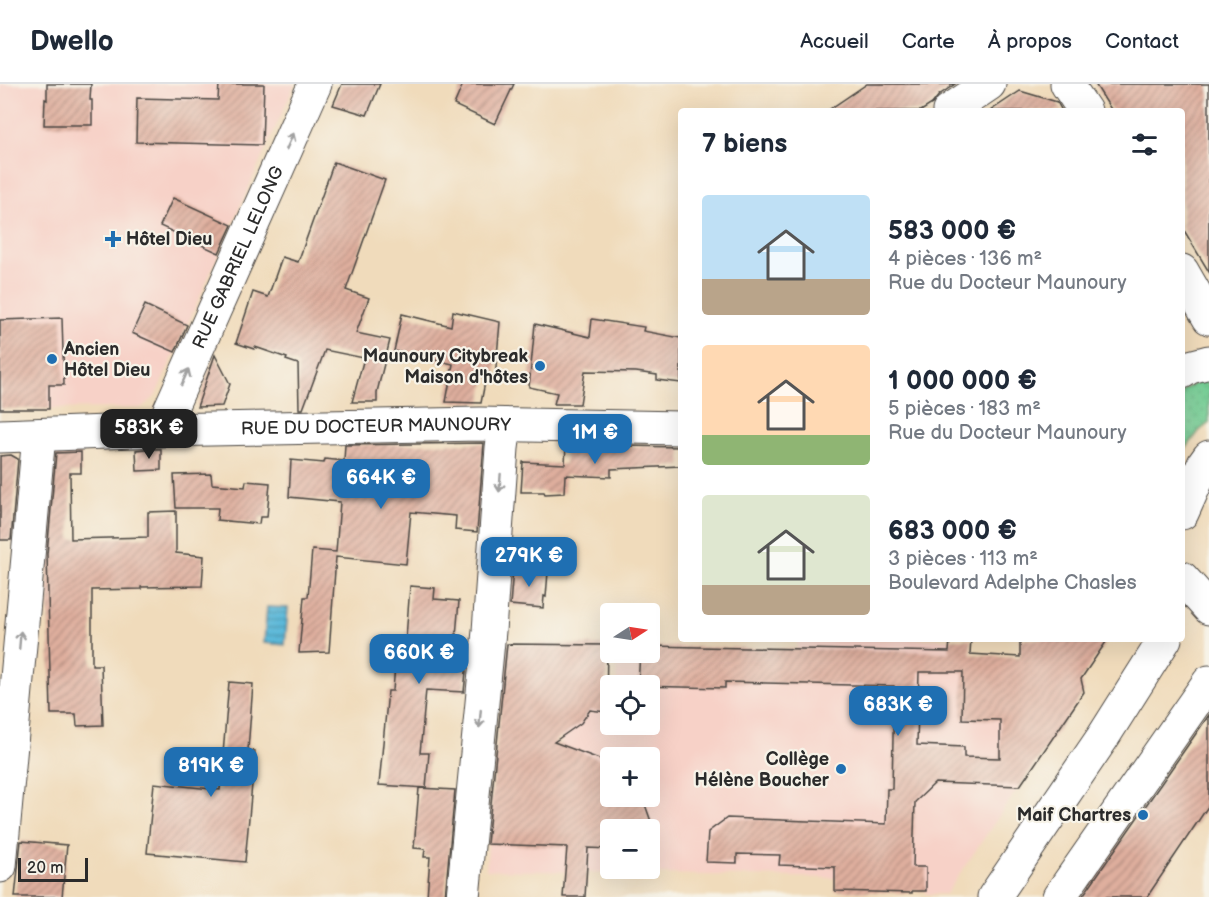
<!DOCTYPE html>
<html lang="fr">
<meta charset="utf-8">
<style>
body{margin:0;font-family:"Balsamiq Sans",sans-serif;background:#f2f2f3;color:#1f2937;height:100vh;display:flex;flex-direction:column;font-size:22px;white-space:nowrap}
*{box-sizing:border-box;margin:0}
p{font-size:20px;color:#747a83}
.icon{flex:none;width:33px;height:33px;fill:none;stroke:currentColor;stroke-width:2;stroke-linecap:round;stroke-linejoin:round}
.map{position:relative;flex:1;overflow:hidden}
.panel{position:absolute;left:678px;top:24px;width:507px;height:534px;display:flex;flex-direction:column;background:#fff;border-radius:6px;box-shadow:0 6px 24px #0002}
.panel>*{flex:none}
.needle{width:39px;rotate:78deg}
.fabs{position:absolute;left:600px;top:519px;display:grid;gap:12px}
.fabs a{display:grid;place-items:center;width:60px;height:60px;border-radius:6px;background:#fff;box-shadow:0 6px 24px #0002;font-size:30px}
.scale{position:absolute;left:18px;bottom:15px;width:70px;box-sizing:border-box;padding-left:6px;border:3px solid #2b2b2b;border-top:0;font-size:16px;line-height:21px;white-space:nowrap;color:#2b2b2b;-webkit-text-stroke:4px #f7f3e8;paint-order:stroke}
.price{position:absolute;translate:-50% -51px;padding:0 14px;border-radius:12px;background:#1f6fb2;color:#fff;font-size:20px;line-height:39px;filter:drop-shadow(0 2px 3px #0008)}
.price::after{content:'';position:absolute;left:50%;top:36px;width:18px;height:14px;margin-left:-9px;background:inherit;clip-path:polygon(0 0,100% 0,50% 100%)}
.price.current{background:#222;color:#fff}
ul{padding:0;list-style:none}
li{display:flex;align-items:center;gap:18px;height:150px;padding:0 24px}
li span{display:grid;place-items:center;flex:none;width:168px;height:120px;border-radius:6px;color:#555}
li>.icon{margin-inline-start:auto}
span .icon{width:72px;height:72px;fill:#fffc;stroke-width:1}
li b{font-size:26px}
h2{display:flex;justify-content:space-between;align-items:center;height:72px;padding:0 24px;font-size:26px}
header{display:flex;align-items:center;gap:36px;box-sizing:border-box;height:84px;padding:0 30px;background:#fff;border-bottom:2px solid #e0e1e3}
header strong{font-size:28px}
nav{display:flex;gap:33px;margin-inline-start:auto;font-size:21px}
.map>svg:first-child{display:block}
</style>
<header>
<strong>Dwello</strong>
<nav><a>Accueil</a><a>Carte</a><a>À propos</a><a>Contact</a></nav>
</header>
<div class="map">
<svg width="1209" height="813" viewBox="0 0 1209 813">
<defs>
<pattern id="grass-dots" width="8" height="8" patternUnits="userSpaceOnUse" patternTransform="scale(1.5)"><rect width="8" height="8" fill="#72cc93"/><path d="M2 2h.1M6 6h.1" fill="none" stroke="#63af7f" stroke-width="1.8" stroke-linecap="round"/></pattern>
<pattern id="water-rules" width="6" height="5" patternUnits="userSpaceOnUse" patternTransform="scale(1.5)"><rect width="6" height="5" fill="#5ab8d9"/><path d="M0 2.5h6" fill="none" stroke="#4b96b0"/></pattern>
<pattern id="building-hatch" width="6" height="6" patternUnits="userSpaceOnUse" patternTransform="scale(1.5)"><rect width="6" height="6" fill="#dfaf9e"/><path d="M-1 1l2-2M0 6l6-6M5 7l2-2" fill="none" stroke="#b58f81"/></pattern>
</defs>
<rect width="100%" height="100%" fill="#f7f3e8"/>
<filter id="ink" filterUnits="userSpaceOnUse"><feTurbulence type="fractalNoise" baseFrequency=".0167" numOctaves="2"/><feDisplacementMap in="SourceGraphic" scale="12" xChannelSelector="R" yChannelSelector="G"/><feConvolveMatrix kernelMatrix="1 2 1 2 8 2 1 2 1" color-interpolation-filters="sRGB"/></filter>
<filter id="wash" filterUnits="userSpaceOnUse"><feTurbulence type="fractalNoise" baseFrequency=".008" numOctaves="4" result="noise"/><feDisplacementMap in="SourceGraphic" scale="24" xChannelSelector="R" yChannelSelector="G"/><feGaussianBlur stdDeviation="1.35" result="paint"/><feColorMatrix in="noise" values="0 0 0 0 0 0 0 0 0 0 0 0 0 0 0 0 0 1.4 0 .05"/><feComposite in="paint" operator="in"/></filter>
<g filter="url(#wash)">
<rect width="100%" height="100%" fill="#f0dbbb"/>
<g fill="#f7d1c7" fill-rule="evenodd">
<path d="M0 0H295L155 313 141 324 0 325Z"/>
<path d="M797 555H971L970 587H1002L1000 671 1040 672 946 810H926L925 807H913L912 809 835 807V794L486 786 497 661 561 662 566 598 616 600 618 569 650 568V562L797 565ZM610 602H650V640H610ZM610 674H650V712H610ZM610 746H650V784H610Z"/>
</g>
<path fill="url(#grass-dots)" stroke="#4e7c5f" stroke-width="1.5" d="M1204 294 1209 303V339L1199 347 1182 370V307Z"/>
<path fill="url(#water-rules)" stroke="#427282" stroke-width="1.5" d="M267 523 288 524 285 561 264 559Z"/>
<g id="blocks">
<g fill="url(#building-hatch)" fill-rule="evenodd">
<path d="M47 0H91L90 16H92V41H44L45 15 47 16Z"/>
<path d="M219 0H264L262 61 136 58 137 14 218 16Z"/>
<path d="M342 0H380L367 31 333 21Z"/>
<path d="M463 0H514L495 40 454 21Z"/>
<path d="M867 0H955L939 11 932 20 921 27H827Z"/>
<path d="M1095 0H1209V188L1182 143V27H1112Z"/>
<path d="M1020 7 1057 18 1062 27H990Z"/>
<path d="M334 78 385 96 346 206 369 214 356 249 390 256 377 308V318H352L364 274 325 266 303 325H299L298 280 286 276 287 274 255 263 254 265 236 259 253 208 268 213 282 173 298 178Z"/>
<path d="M173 114 232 141 219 169 160 142Z"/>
<path d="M145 221 187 241 175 268 132 249Z"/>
<path d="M453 227 500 238 495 295 486 293 481 319 446 318 453 280 394 267 402 230 451 242Z"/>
<path d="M62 234 64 301H49V325H0V236Z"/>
<path d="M592 235 644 243 643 247 681 254V299L657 296V291L636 288 585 287 580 320H554L557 309 529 303 535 240 590 253Z"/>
<path d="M215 271 230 300 222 322 197 323Z"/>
<path d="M484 359 477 448 455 446 456 432 411 428 406 480 336 473 329 568 299 569 304 513H308L312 466 336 468 340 418 289 413 291 376 324 379 325 375 344 377 345 361Z"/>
<path d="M566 361 681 363V382L611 385V393L565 391 564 409 545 410 544 408H521L523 378 565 380Z"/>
<path d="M146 365H161V386L137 387 136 366Z"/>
<path d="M81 368V389H70L71 455 148 453V428L176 427V469L204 472 202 502 141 503V505L92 506V581H101L103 641 77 642 76 630H51L47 470 56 369Z"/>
<path d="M11 371 18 375 11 456H0V372Z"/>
<path d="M211 390 212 400 245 403 246 397 270 399 267 433H260L259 440 217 436 218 424H176L174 391Z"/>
<path d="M513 485 548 488 546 513 544 512 543 524 510 521Z"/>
<path d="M410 502 435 504 434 515 459 517 454 575 467 577 464 608 426 606 420 669H429L426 704 379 701 388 607H393L396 567H405Z"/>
<path d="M950 555H971L970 570 1020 573V555H1108L1081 595 1084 608 1020 702 935 699 915 718 913 783H926V807H912V809L835 807V783L779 781 780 771 737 770V779L706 778 708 748 727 734 886 740 887 705H892L894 602 725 598V604L638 602 640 568H650V562L949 568ZM919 588H963L962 635 1000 636V674L964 673V663L917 661Z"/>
<path d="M507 560 607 561 606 628 590 626 581 639 554 658 610 679V712H642L654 746H610V765L588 764 585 813H563L567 763 487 760Z"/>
<path d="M229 598 253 600 248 666 255 667 245 778 147 769 154 699 220 706Z"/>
<path d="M1209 631V721L1147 813H1082Z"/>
<path d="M419 704 455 706 445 813H427L430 773H424L425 765 414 764Z"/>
<path d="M21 757 67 761 62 813H15Z"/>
</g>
</g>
</g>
<g filter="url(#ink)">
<use href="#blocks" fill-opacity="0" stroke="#494541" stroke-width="1.5"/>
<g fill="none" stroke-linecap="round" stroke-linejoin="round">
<g stroke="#494541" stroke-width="35">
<g id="minor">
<path d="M949 27 989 0"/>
<path id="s1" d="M161 346 315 0"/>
<path d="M1182 494 1209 524"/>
<path d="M0 782 39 351"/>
<path d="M463 813 489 547 502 364 505 341"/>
<path d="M1059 813 1209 598"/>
</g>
</g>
<g stroke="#494541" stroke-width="35">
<g id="major">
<path d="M1067 0 1085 27"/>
<path d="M1182 187 1209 234"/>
<path d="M1182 288 1190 283 1209 278"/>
<path id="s2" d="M0 352 161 346 480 340 681 344"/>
<path d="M1182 429 1204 380 1209 373"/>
<path d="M994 813 1103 653 1165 555"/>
</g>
</g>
<use href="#minor" stroke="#fff" stroke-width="33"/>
<use href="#major" stroke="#fff" stroke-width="33"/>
</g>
<defs><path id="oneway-shaft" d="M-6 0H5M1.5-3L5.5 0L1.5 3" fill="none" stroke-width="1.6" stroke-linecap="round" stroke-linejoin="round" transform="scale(1.5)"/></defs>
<g stroke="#a0a0a0">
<use href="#oneway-shaft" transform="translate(290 57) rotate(-66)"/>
<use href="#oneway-shaft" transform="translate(185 293) rotate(-66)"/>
<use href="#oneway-shaft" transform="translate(500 399) rotate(94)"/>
<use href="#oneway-shaft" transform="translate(20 556) rotate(-85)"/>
<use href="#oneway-shaft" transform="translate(480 635) rotate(95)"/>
</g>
</g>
<g fill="#1f6fb2" stroke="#f7f3e8" stroke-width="2">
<path d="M110 146h6v6h6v6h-6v6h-6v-6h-6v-6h6z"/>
<circle cx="52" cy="275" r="6"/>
<circle cx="540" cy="282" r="6"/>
<circle cx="841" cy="685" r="6"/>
<circle cx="1143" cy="731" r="6"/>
</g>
<g text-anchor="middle" stroke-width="4.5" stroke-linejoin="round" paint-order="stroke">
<g font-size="18" font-weight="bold" fill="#2b2b2b" stroke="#f7f3e8" text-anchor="end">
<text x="126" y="161" text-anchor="start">Hôtel Dieu</text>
<text x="64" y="271" text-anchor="start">Ancien<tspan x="64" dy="21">Hôtel Dieu</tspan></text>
<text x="528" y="278">Maunoury Citybreak<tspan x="528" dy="21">Maison d'hôtes</tspan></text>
<text x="829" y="681">Collège<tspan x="829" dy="21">Hélène Boucher</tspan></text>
<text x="1131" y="737">Maif Chartres</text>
</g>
<g font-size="18" fill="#2b2b2b" stroke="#f7f3e8">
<text dy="6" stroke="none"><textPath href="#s1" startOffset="189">RUE GABRIEL LELONG</textPath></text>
<text dy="6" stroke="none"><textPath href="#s2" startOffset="376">RUE DU DOCTEUR MAUNOURY</textPath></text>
</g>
</g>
</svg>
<div class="fabs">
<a><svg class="needle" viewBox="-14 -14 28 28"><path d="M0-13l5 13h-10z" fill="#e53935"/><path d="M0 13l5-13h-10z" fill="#747a83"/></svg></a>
<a><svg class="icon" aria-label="locate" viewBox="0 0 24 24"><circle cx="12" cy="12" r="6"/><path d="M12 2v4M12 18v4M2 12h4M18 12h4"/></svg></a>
<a>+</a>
<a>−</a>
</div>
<div class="scale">20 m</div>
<b class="price current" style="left:149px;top:376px">583K €</b>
<b class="price" style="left:595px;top:381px">1M €</b>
<b class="price" style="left:381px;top:426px">664K €</b>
<b class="price" style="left:529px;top:504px">279K €</b>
<b class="price" style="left:419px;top:601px">660K €</b>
<b class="price" style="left:898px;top:653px">683K €</b>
<b class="price" style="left:211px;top:714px">819K €</b>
<section class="panel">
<h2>7 biens<svg class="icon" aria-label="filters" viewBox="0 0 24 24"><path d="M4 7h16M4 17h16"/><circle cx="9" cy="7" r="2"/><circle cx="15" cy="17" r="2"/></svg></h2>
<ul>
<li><span style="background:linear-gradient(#bfe0f5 70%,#b9a48a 0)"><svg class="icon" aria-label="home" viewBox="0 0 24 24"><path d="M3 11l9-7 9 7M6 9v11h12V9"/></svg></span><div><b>583 000 €</b><p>4 pièces · 136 m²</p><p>Rue du Docteur Maunoury</p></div></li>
<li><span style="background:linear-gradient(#ffd9b3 75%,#8fb573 0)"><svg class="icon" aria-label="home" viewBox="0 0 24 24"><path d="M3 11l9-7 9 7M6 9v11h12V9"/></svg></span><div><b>1 000 000 €</b><p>5 pièces · 183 m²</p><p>Rue du Docteur Maunoury</p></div></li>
<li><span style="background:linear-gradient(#dfe7d0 75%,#b9a48a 0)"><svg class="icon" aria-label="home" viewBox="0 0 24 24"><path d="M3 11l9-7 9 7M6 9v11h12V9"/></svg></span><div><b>683 000 €</b><p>3 pièces · 113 m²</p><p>Boulevard Adelphe Chasles</p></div></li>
</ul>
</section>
</div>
